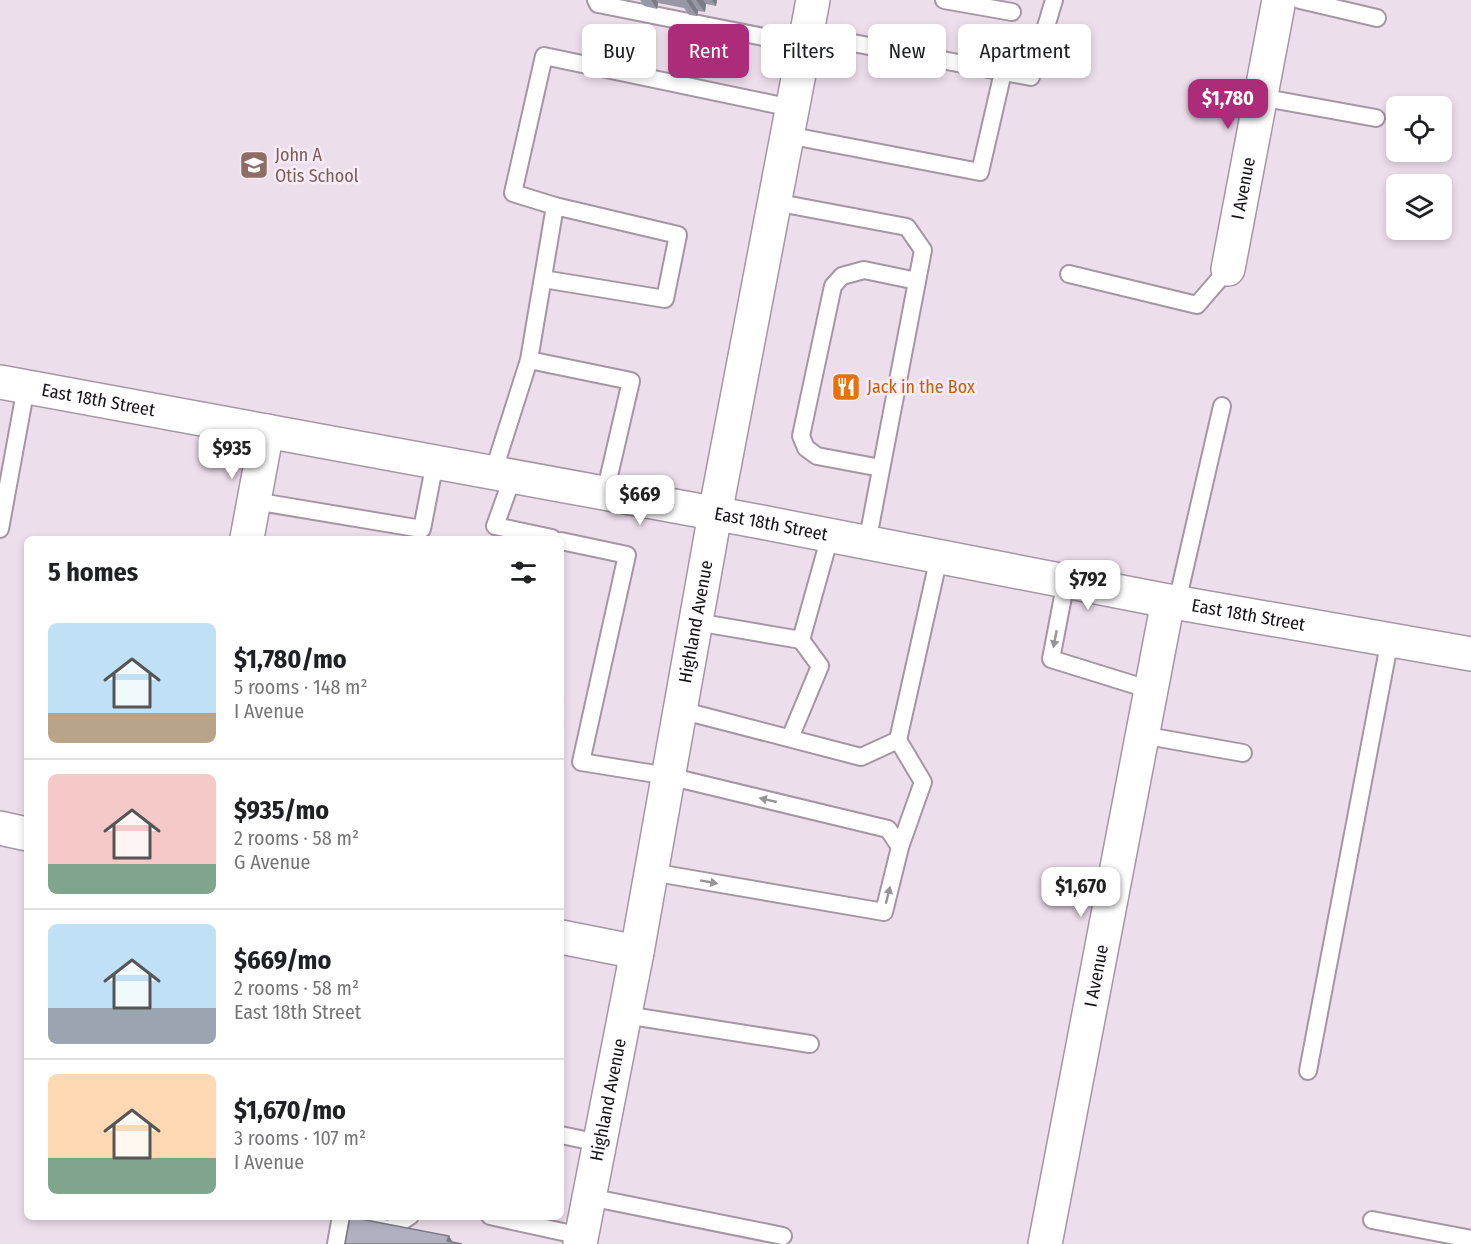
<!DOCTYPE html>
<meta charset="utf-8">
<style>
body{margin:0;font-family:"Fira Sans Condensed",sans-serif;background:#f2f2f2;color:#202124;height:100vh;display:flex;flex-direction:column;font-size:22px;white-space:nowrap}
*{box-sizing:border-box;margin:0}
p{font-size:20px;color:#757577}
.icon{flex:none;width:33px;height:33px;fill:none;stroke:currentColor;stroke-width:2;stroke-linecap:round;stroke-linejoin:round}
.map{position:relative;flex:1;overflow:hidden}
.side{position:absolute;left:24px;top:536px;width:540px;height:684px;display:flex;flex-direction:column;background:#fff;border-radius:9px;box-shadow:0 3px 9px #0003}
.side>*{flex:none}
.hud{position:absolute;left:582px;top:24px;width:570px;height:54px;display:flex;gap:12px}
.controls{position:absolute;left:1386px;top:96px;display:grid;gap:12px}
.controls a{display:grid;place-items:center;width:66px;height:66px;border-radius:9px;background:#fff;box-shadow:0 3px 9px #0003;font-size:30px}
.price{position:absolute;translate:-50% -51px;padding:0 14px;border-radius:12px;background:#fff;color:#222;font-size:20px;line-height:39px;filter:drop-shadow(0 2px 3px #0008)}
.price::after{content:'';position:absolute;left:50%;top:36px;width:18px;height:14px;margin-left:-9px;background:inherit;clip-path:polygon(0 0,100% 0,50% 100%)}
.price.current{background:#ac2c79;color:#fff}
ul{padding:0;list-style:none}
li{display:flex;align-items:center;gap:18px;height:150px;padding:0 24px}
li+li{border-top:2px solid #e0e0e0}
li span{display:grid;place-items:center;flex:none;width:168px;height:120px;border-radius:9px;color:#555}
li>.icon{margin-inline-start:auto}
span .icon{width:72px;height:72px;fill:#fffc;stroke-width:1}
li b{font-size:26px}
h2{display:flex;justify-content:space-between;align-items:center;height:72px;padding:0 24px;font-size:26px}
.tag{padding:0 21px;border-radius:9px;background:#fff;box-shadow:0 3px 9px #0003;font-size:21px;line-height:54px}
.tag.current{background:#ac2c79;color:#fff}
.map>svg:first-child{display:block}
</style>
<div class="map">
<svg width="1471" height="1244" viewBox="0 0 1471 1244">
<rect width="100%" height="100%" fill="#eddeec"/>
<g fill="none" stroke-linecap="round" stroke-linejoin="round">
<g stroke="#a496a3" stroke-width="20">
<g id="service">
<path d="M596 0 598 4 804 45"/>
<path d="M944 0 1012 12"/>
<path d="M1300 0 1377 18"/>
<path d="M806 34 1031 77 1054 0"/>
<path d="M1260 97 1376 118"/>
<path d="M787 135 980 172 1003 72"/>
<path d="M774 202 907 227 923 250 867 543"/>
<path d="M555 206 513 193 544 56 792 108"/>
<path d="M1069 274 1197 305 1228 269"/>
<path d="M543 279 665 299 678 235 555 206 529 360 631 381 605 493"/>
<path d="M881 468 817 456 806 448 801 436 833 286 842 276 864 270 917 281"/>
<path d="M493 473 529 360"/>
<path d="M513 476 495 526 552 538"/>
<path d="M254 501 422 529 435 462"/>
<path d="M0 529 26 387"/>
<path d="M561 541 627 555 581 762 668 776 888 829 900 847 884 912 651 872"/>
<path d="M1066 581 1051 659 1151 690"/>
<path d="M1177 602 1222 406"/>
<path d="M696 622 801 640 830 536"/>
<path d="M680 710 861 757 898 740 939 557"/>
<path d="M1142 735 1243 753"/>
<path d="M790 738 820 666 801 640"/>
<path d="M898 740 923 782 900 847"/>
<path d="M625 1015 810 1044"/>
<path d="M1308 1071 1390 639"/>
<path d="M561 1135 599 1143"/>
<path d="M589 1197 783 1236"/>
<path d="M490 1216 581 1236"/>
<path d="M1372 1220 1471 1239"/>
<path d="M336 1244 341 1216"/>
<path d="M354 1244 357 1225 390 1229 410 1216"/>
</g>
</g>
<g stroke="#a496a3" stroke-width="36">
<g id="minor">
<path id="s1" d="M1228 269 1279 0"/>
<path d="M247 538 267 431"/>
<path d="M0 828 27 834"/>
<path d="M561 937 637 952"/>
<path id="s2" d="M1045 1244 1168 601"/>
</g>
</g>
<g stroke="#a496a3" stroke-width="36">
<g id="secondary">
<path id="s3" d="M0 382 756 521 1168 601 1471 654"/>
</g>
</g>
<g stroke="#a496a3" stroke-width="36">
<g id="primary">
<path id="s4" d="M580 1244 637 952 715 514 813 0"/>
</g>
</g>
<use href="#service" stroke="#fff" stroke-width="16"/>
<use href="#minor" stroke="#fff" stroke-width="33"/>
<use href="#secondary" stroke="#fff" stroke-width="33"/>
<use href="#primary" stroke="#fff" stroke-width="33"/>
</g>
<path fill="#9797a6" d="M640 0H717L716 6 706 4 705 12 698 11 697 16 689 15 684 8 658 3 657 9 644 6Z"/>
<g fill="#7b7b87">
<path d="M651 0H656L658 3 657 9Z"/>
<path d="M686 0H691L698 11 697 16Z"/>
<path d="M696 0H703L706 4 705 12Z"/>
<path d="M712 0H717L716 6Z"/>
<path d="M449 1236 454 1244 447 1241Z"/>
</g>
<path fill="#b0b0c1" stroke="#7b7b87" stroke-width="1.5" d="M350 1217 449 1236 447 1241 462 1244H345Z"/>
<defs><path id="oneway-solid" d="M-6-.8H1V-3.2L6.5 0L1 3.2V.8H-6Z" transform="scale(1.5)"/></defs>
<g fill="#969496">
<use href="#oneway-solid" transform="translate(1055 639) rotate(101)"/>
<use href="#oneway-solid" transform="translate(768 800) rotate(-167)"/>
<use href="#oneway-solid" transform="translate(709 882) rotate(10)"/>
<use href="#oneway-solid" transform="translate(888 895) rotate(-76)"/>
</g>
<defs>
<g id="school-square" transform="scale(1.5)"><rect x="-9" y="-9" width="18" height="18" rx="4" fill="#8d6e63" stroke="#faebf9"/><path d="M0-5L7-2L0 1L-7-2ZM-4 1L0 2.5L4 1V4Q0 6-4 4Z" fill="#fff"/></g>
<g id="restaurant-square" transform="scale(1.5)"><rect x="-9" y="-9" width="18" height="18" rx="4" fill="#e8710a" stroke="#faebf9"/><path d="M-5-6h1v4h1v-4h1v4h1v-4h1v5L-1.5 .5V6h-2V.5L-5-1ZM5-6V6H3V1.5H1.5Q1.5-4 5-6Z" fill="#fff"/></g>
</defs>
<g fill-rule="evenodd">
<use href="#school-square" x="254" y="165"/>
<use href="#restaurant-square" x="846" y="387"/>
</g>
<g text-anchor="middle" stroke-width="5" stroke-linejoin="round" paint-order="stroke">
<g font-size="18" fill="#785e54" stroke="#faebf9" text-anchor="start">
<text x="275" y="161">John A<tspan x="275" dy="21">Otis School</tspan></text>
</g>
<g font-size="18" fill="#161116" stroke="#faebf9">
<text dy="6" stroke="none"><textPath href="#s1" startOffset="82">I Avenue</textPath></text>
<text dy="6" stroke="none"><textPath href="#s3" startOffset="100">East 18th Street</textPath></text>
<text dy="6" stroke="none"><textPath href="#s3" startOffset="784">East 18th Street</textPath></text>
<text dy="6" stroke="none"><textPath href="#s3" startOffset="1270">East 18th Street</textPath></text>
<text dy="6" stroke="none"><textPath href="#s4" startOffset="633">Highland Avenue</textPath></text>
<text dy="6" stroke="none"><textPath href="#s2" startOffset="273">I Avenue</textPath></text>
<text dy="6" stroke="none"><textPath href="#s4" startOffset="147">Highland Avenue</textPath></text>
</g>
<g font-size="18" fill="#c56008" stroke="#faebf9" text-anchor="start">
<text x="867" y="393">Jack in the Box</text>
</g>
</g>
</svg>
<div class="controls">
<a><svg class="icon" aria-label="locate" viewBox="0 0 24 24"><circle cx="12" cy="12" r="6"/><path d="M12 2v4M12 18v4M2 12h4M18 12h4"/></svg></a>
<a><svg class="icon" aria-label="layers" viewBox="0 0 24 24"><path d="M12 4l9 5-9 5-9-5zM3 14l9 5 9-5"/></svg></a>
</div>
<b class="price current" style="left:1228px;top:130px">$1,780</b>
<b class="price" style="left:232px;top:480px">$935</b>
<b class="price" style="left:640px;top:526px">$669</b>
<b class="price" style="left:1088px;top:611px">$792</b>
<b class="price" style="left:1081px;top:918px">$1,670</b>
<div class="hud">
<a class="tag">Buy</a>
<a class="tag current">Rent</a>
<a class="tag">Filters</a>
<a class="tag">New</a>
<a class="tag">Apartment</a>
</div>
<section class="side">
<h2>5 homes<svg class="icon" aria-label="filters" viewBox="0 0 24 24"><path d="M4 7h16M4 17h16"/><circle cx="9" cy="7" r="2"/><circle cx="15" cy="17" r="2"/></svg></h2>
<ul>
<li><span style="background:linear-gradient(#bfe0f5 75%,#b9a48a 0)"><svg class="icon" aria-label="home" viewBox="0 0 24 24"><path d="M3 11l9-7 9 7M6 9v11h12V9"/></svg></span><div><b>$1,780/mo</b><p>5 rooms · 148 m²</p><p>I Avenue</p></div></li>
<li><span style="background:linear-gradient(#f6c9c9 75%,#7fa58c 0)"><svg class="icon" aria-label="home" viewBox="0 0 24 24"><path d="M3 11l9-7 9 7M6 9v11h12V9"/></svg></span><div><b>$935/mo</b><p>2 rooms · 58 m²</p><p>G Avenue</p></div></li>
<li><span style="background:linear-gradient(#bfe0f5 70%,#9aa5b1 0)"><svg class="icon" aria-label="home" viewBox="0 0 24 24"><path d="M3 11l9-7 9 7M6 9v11h12V9"/></svg></span><div><b>$669/mo</b><p>2 rooms · 58 m²</p><p>East 18th Street</p></div></li>
<li><span style="background:linear-gradient(#ffd9b3 70%,#7fa58c 0)"><svg class="icon" aria-label="home" viewBox="0 0 24 24"><path d="M3 11l9-7 9 7M6 9v11h12V9"/></svg></span><div><b>$1,670/mo</b><p>3 rooms · 107 m²</p><p>I Avenue</p></div></li>
</ul>
</section>
</div>
